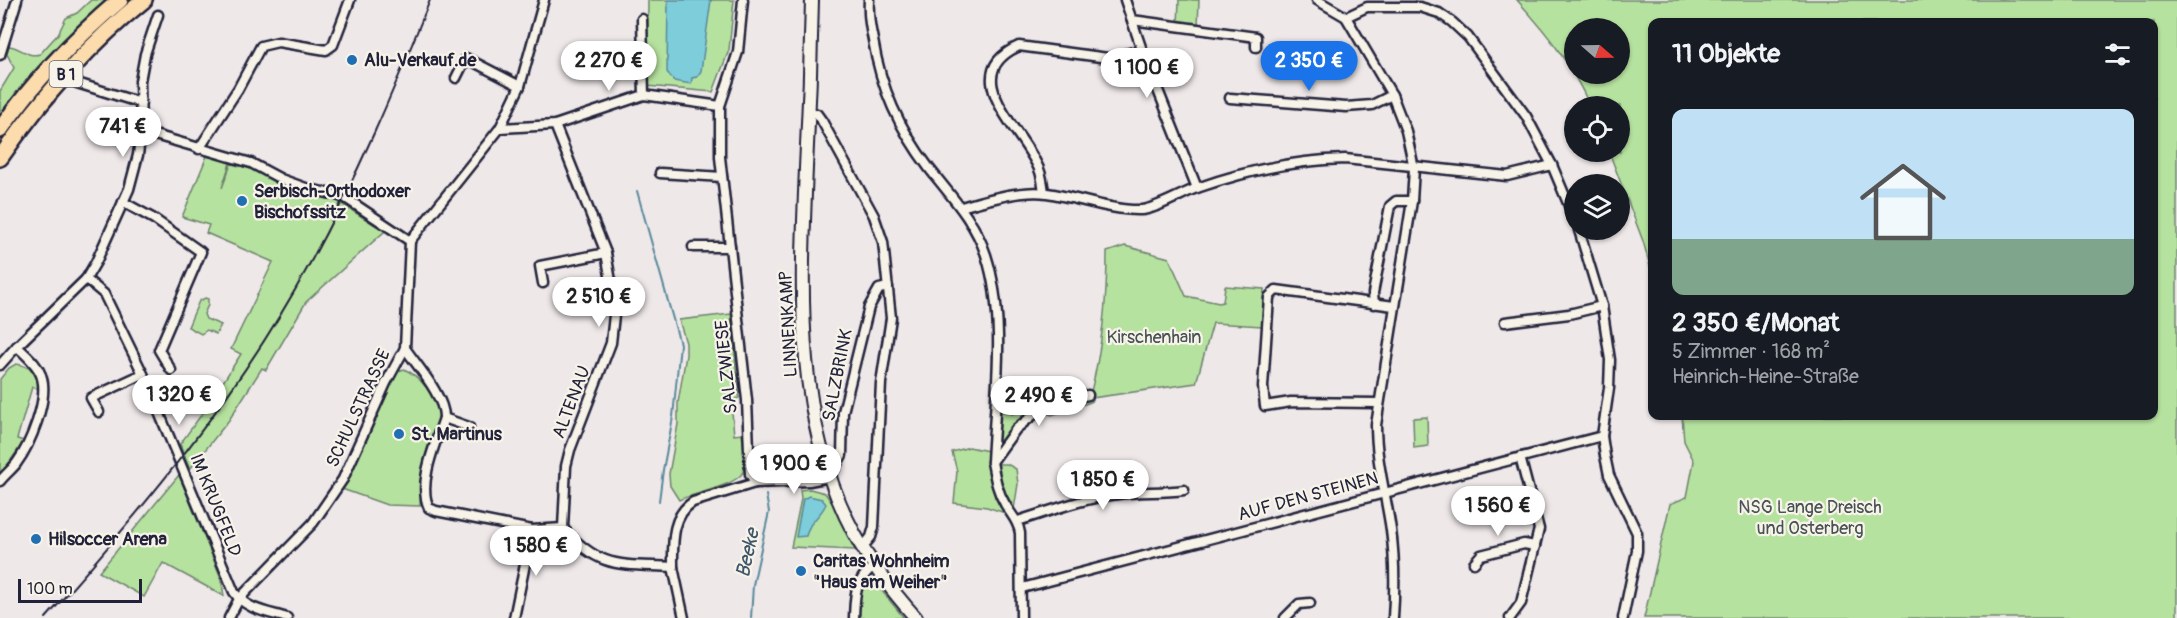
<!DOCTYPE html>
<html lang="de">
<meta charset="utf-8">
<style>
body{margin:0;font-family:Pangolin,sans-serif;background:#242831;color:#f1f3f6;height:100vh;display:flex;flex-direction:column;font-size:22px;white-space:nowrap}
*{box-sizing:border-box;margin:0}
p{font-size:20px;color:#9ea1a6}
.icon{flex:none;width:33px;height:33px;fill:none;stroke:currentColor;stroke-width:2;stroke-linecap:round;stroke-linejoin:round}
.map{position:relative;flex:1;overflow:hidden}
.panel{position:absolute;left:1648px;top:18px;width:510px;height:402px;display:flex;flex-direction:column;background:#171b24;border-radius:12px;box-shadow:0 2px 4px #0004}
.panel>*{flex:none}
.needle{width:39px;rotate:110deg}
.buttons{position:absolute;left:1564px;top:18px;display:grid;gap:12px}
.buttons a{display:grid;place-items:center;width:66px;height:66px;border-radius:50%;background:#171b24;box-shadow:0 2px 4px #0004;font-size:30px}
.scale{position:absolute;left:18px;bottom:15px;width:124px;box-sizing:border-box;padding-left:6px;border:3px solid #22223b;border-top:0;font-size:16px;line-height:21px;white-space:nowrap;color:#22223b;-webkit-text-stroke:4px #f7f3e8;paint-order:stroke}
.price{position:absolute;translate:-50% -51px;padding:0 14px;border-radius:21px;background:#fff;color:#222;font-size:20px;line-height:39px;filter:drop-shadow(0 2px 3px #0008)}
.price::after{content:'';position:absolute;left:50%;top:36px;width:18px;height:14px;margin-left:-9px;background:inherit;clip-path:polygon(0 0,100% 0,50% 100%)}
.price.selected{background:#1a73e8;color:#fff}
ul{padding:0;list-style:none}
li{display:grid;align-content:center;gap:12px;height:318px;padding:0 24px}
li span{display:grid;place-items:center;height:186px;border-radius:12px;color:#555}
li>.icon{margin-inline-start:auto}
span .icon{width:108px;height:108px;fill:#fffc;stroke-width:1}
li b{font-size:26px}
h2{display:flex;justify-content:space-between;align-items:center;height:72px;padding:0 24px;font-size:26px}
.map>svg:first-child{display:block}
</style>
<div class="map">
<svg width="2177" height="618" viewBox="0 0 2177 618">
<rect width="100%" height="100%" fill="#efe8e9"/>
<filter id="ink" filterUnits="userSpaceOnUse"><feTurbulence type="fractalNoise" baseFrequency=".0167" numOctaves="2"/><feDisplacementMap in="SourceGraphic" scale="12" xChannelSelector="R" yChannelSelector="G"/><feConvolveMatrix kernelMatrix="1 2 1 2 8 2 1 2 1" color-interpolation-filters="sRGB"/></filter>
<g filter="url(#ink)">
<g fill="#b6e29f" stroke="#6c826d" stroke-width="1.5" fill-rule="evenodd">
<path d="M91 0H112L0 123V91L14 68 7 54 8 46C20 46 26 58 40 54L58 34 66 18 77 13Z"/>
<path d="M648 0H734L729 50 713 92 647 86Z"/>
<path d="M1179 0H1199L1198 27 1178 25Z"/>
<path d="M1517 0H2177V618H1644L1670 504 1687 497 1694 461 1684 441 1682 416H2154V22H1653V277L1643 241 1609 152H1620V106H1590C1571 64 1548 34 1517 0ZM1620 28V74H1575V28Z"/>
<path d="M207 156 230 163 222 188 231 164 249 168 273 178 291 190 335 200 385 231 306 302 266 370 262 368 229 420 190 469 180 444 207 407 241 354 231 349 273 262 206 233 209 225 182 217Z"/>
<path d="M1125 246 1169 258 1186 296 1219 303 1223 302 1225 286 1264 289 1262 326 1213 323 1196 383 1092 398 1091 402 1052 415 1041 411 1047 406 1090 396C1102 348 1107 302 1107 252Z"/>
<path d="M205 298 208 299V305L204 314 206 319 221 325 216 334 207 330 201 334 188 327 199 301Z"/>
<path d="M731 314 739 398 731 400 734 435 742 434C743 445 748 461 743 472 736 486 694 493 679 500L670 486 669 474 678 424V403L686 355V343L679 320Z"/>
<path d="M16 364C30 366 39 374 38 389L32 387 17 439 24 441 0 476V379L9 368Z"/>
<path d="M404 369C423 378 433 395 441 414L421 475 420 506 387 505 342 489 396 372Z"/>
<path d="M1044 404 994 456 996 409 1012 414 1034 406Z"/>
<path d="M1427 417 1428 446 1414 448 1413 418Z"/>
<path d="M969 447 988 451 995 464H1007L1016 469 1018 484 1014 509 1008 514 987 507 954 503 957 471 952 452Z"/>
<path d="M179 475 221 578 224 596 163 563 144 597 99 572Z"/>
<path d="M810 489 825 493 833 504 855 550 791 547 801 499 800 490Z"/>
<path d="M866 578 873 580 904 618H857L858 595Z"/>
</g>
<g fill="#7ecddb" stroke="#59899b" stroke-width="1.5">
<path d="M668 0H711L701 71 697 77 692 78 691 84 674 81 667 72Z"/>
<path d="M809 496 822 499 826 504C819 519 810 519 806 536L796 537 803 499Z"/>
</g>
<g fill="none" stroke-linecap="round" stroke-linejoin="round">
<g stroke="#59899b" stroke-width="2">
<path d="M7 108 33 74"/>
<path d="M637 191 680 344 673 417 663 470 659 501"/>
<path d="M751 618 753 585 769 512 766 495"/>
</g>
<g stroke="#22223b" stroke-width="13">
<g id="street">
<path d="M743 0 738 52 720 106V157L747 400 750 474 755 483"/>
<path d="M869 0C868 14 870 27 873 40 881 89 899 128 929 168 950 195 975 221 986 255 1007 321 995 394 992 462 995 477 997 491 1005 504 1011 515 1018 520 1020 533L1021 618"/>
<path d="M1125 0 1142 50 1197 188"/>
<path d="M1317 0 1346 17 1392 95 1406 131 1414 168 1412 201 1376 425C1376 461 1386 495 1391 530 1395 560 1395 589 1393 618"/>
<path d="M1346 17 1367 7H1420L1439 13 1452 22 1468 37 1526 116 1552 165 1575 220"/>
<path d="M642 19 644 95"/>
<path d="M1132 20 1256 37V47"/>
<path d="M0 55 17 0"/>
<path d="M456 78 466 58 520 86"/>
<path d="M77 83 141 103"/>
<path d="M1230 98 1346 107 1372 105 1392 95"/>
<path d="M809 111 817 114 822 121 874 216 883 242 891 318 881 383 874 527 871 537 862 548"/>
<path d="M555 125 606 253 614 298V315L611 343 570 450 566 466 563 528"/>
<path d="M500 128 555 125 644 95 720 106"/>
<path d="M141 131 251 163 281 179 306 188 344 197 410 241"/>
<path d="M199 149 238 89 261 46 278 42 326 50 333 45 350 0"/>
<path d="M660 173 722 177"/>
<path d="M1044 192C1043 185 1042 176 1039 169 1024 131 954 75 1019 46L1108 58 1142 50"/>
<path d="M123 202 154 219 201 252 159 350 171 370"/>
<path d="M961 207C986 200 1022 189 1047 193 1076 197 1112 211 1141 210 1154 210 1183 193 1197 188 1243 172 1295 160 1345 159L1507 176 1552 165"/>
<path d="M1579 230 1602 306 1610 360 1609 388 1602 436 1605 456 1609 475 1637 533V551L1623 618"/>
<path d="M693 247H730"/>
<path d="M86 279 104 294 143 374 234 592C246 610 268 612 287 618"/>
<path d="M543 283 540 266 606 253"/>
<path d="M1374 304 1373 293 1390 206 1396 201H1412"/>
<path d="M1505 322 1569 314 1602 306"/>
<path d="M405 348C417 366 445 397 444 418 436 442 417 484 429 508L436 511 532 530 563 528C600 570 621 564 673 567 673 543 671 516 693 502L755 483 809 481 830 477 842 455 843 412 869 307 879 289 888 287"/>
<path d="M0 365 17 346 86 279 96 262 129 189 138 155 141 131 140 81 145 54 158 15"/>
<path d="M1378 403 1291 402 1265 406 1263 387 1269 297 1276 290 1394 306"/>
<path d="M99 412 91 398 143 374"/>
<path d="M444 418 469 427"/>
<path d="M992 462 1016 429 1047 404 1088 395"/>
<path d="M0 481C5 475 11 470 16 464 30 445 50 398 41 375 37 363 25 355 17 346"/>
<path d="M1018 521C1050 511 1084 498 1118 494 1140 491 1162 493 1184 490"/>
<path d="M1474 563 1481 555 1524 544 1535 546"/>
<path d="M673 567 684 618"/>
<path d="M1022 588 1602 436"/>
<path d="M229 618 239 599 313 523 343 479 386 383 405 348 410 241 500 128 520 86 544 0"/>
<path d="M514 618 532 530"/>
<path d="M854 618C855 594 854 582 874 566"/>
<path d="M1285 618 1299 604 1310 603"/>
<path d="M1510 618 1521 603 1539 529 1520 457"/>
</g>
</g>
<g stroke="#22223b" stroke-width="16">
<path id="secondary" d="M812 0C811 56 809 112 806 168 801 292 794 421 854 533 871 564 893 592 916 618"/>
</g>
<g stroke="#22223b" stroke-width="20">
<g id="highway">
<path d="M0 130C34 81 75 38 120 0"/>
<path d="M0 158C41 99 88 45 144 0"/>
</g>
</g>
<use href="#street" stroke="#f7f3e8" stroke-width="8"/>
<use href="#secondary" stroke="#f7f3e8" stroke-width="12"/>
<use href="#highway" stroke="#fcdcac" stroke-width="15"/>
<path stroke="#22223b" stroke-width="2" d="M46 618C144 508 239 394 309 265 356 179 394 90 430 0"/>
</g>
</g>
<g fill="#1f6fb2" stroke="#f7f3e8" stroke-width="2">
<circle cx="352" cy="60" r="6"/>
<circle cx="242" cy="201" r="6"/>
<circle cx="399" cy="434" r="6"/>
<circle cx="36" cy="539" r="6"/>
<circle cx="801" cy="571" r="6"/>
</g>
<g text-anchor="middle" stroke-width="4.5" stroke-linejoin="round" paint-order="stroke">
<rect fill="#f7f3e8" stroke="#62616f" stroke-width="1.5" x="49.5" y="61" width="33" height="26" rx="4.5"/>
<g font-size="16" font-weight="bold" fill="#22223b">
<text x="66" y="80">B 1</text>
</g>
<g font-size="18" font-weight="bold" fill="#22223b" stroke="#f7f3e8" text-anchor="start">
<text x="364" y="66">Alu-Verkauf.de</text>
<text x="254" y="197">Serbisch-Orthodoxer<tspan x="254" dy="21">Bischofssitz</tspan></text>
<text x="411" y="440">St. Martinus</text>
<text x="48" y="545">Hilsoccer Arena</text>
<text x="813" y="567">Caritas Wohnheim<tspan x="813" dy="21">"Haus am Weiher"</tspan></text>
</g>
<g font-size="18" fill="#22223b" stroke="#f7f3e8">
<text transform="translate(788 324) rotate(-93)" y="6">LINNENKAMP</text>
<text transform="translate(726 367) rotate(-96)" y="6">SALZWIESE</text>
<text transform="translate(837 375) rotate(-79)" y="6">SALZBRINK</text>
<text transform="translate(571 402) rotate(-69)" y="6">ALTENAU</text>
<text transform="translate(358 408) rotate(-65)" y="6">SCHULSTRASSE</text>
<text transform="translate(1308 496) rotate(-15)" y="6">AUF DEN STEINEN</text>
<text transform="translate(216 505) rotate(68)" y="6">IM KRUGFELD</text>
</g>
<g font-size="18" fill="#475254" stroke="#f7f3e8">
<text x="1154" y="343">Kirschenhain</text>
<text x="1810" y="513">NSG Lange Dreisch<tspan x="1810" dy="21">und Osterberg</tspan></text>
</g>
<g font-size="20" font-style="italic" fill="#3e556b" stroke="#f7f3e8">
<text transform="translate(747 553) rotate(-78)" y="7">Beeke</text>
</g>
</g>
</svg>
<div class="buttons">
<a><svg class="needle" viewBox="-14 -14 28 28"><path d="M0-13l5 13h-10z" fill="#e53935"/><path d="M0 13l5-13h-10z" fill="#9ea1a6"/></svg></a>
<a><svg class="icon" aria-label="locate" viewBox="0 0 24 24"><circle cx="12" cy="12" r="6"/><path d="M12 2v4M12 18v4M2 12h4M18 12h4"/></svg></a>
<a><svg class="icon" aria-label="layers" viewBox="0 0 24 24"><path d="M12 4l9 5-9 5-9-5zM3 14l9 5 9-5"/></svg></a>
</div>
<div class="scale">100 m</div>
<b class="price" style="left:609px;top:92px">2 270 €</b>
<b class="price selected" style="left:1309px;top:92px">2 350 €</b>
<b class="price" style="left:1147px;top:99px">1 100 €</b>
<b class="price" style="left:123px;top:158px">741 €</b>
<b class="price" style="left:599px;top:328px">2 510 €</b>
<b class="price" style="left:179px;top:426px">1 320 €</b>
<b class="price" style="left:1039px;top:427px">2 490 €</b>
<b class="price" style="left:794px;top:495px">1 900 €</b>
<b class="price" style="left:1103px;top:511px">1 850 €</b>
<b class="price" style="left:1498px;top:537px">1 560 €</b>
<b class="price" style="left:536px;top:577px">1 580 €</b>
<section class="panel">
<h2>11 Objekte<svg class="icon" aria-label="filters" viewBox="0 0 24 24"><path d="M4 7h16M4 17h16"/><circle cx="9" cy="7" r="2"/><circle cx="15" cy="17" r="2"/></svg></h2>
<ul>
<li><span style="background:linear-gradient(#bfe0f5 70%,#7fa58c 0)"><svg class="icon" aria-label="home" viewBox="0 0 24 24"><path d="M3 11l9-7 9 7M6 9v11h12V9"/></svg></span><div><b>2 350 €/Monat</b><p>5 Zimmer · 168 m²</p><p>Heinrich-Heine-Straße</p></div></li>
</ul>
</section>
</div>
